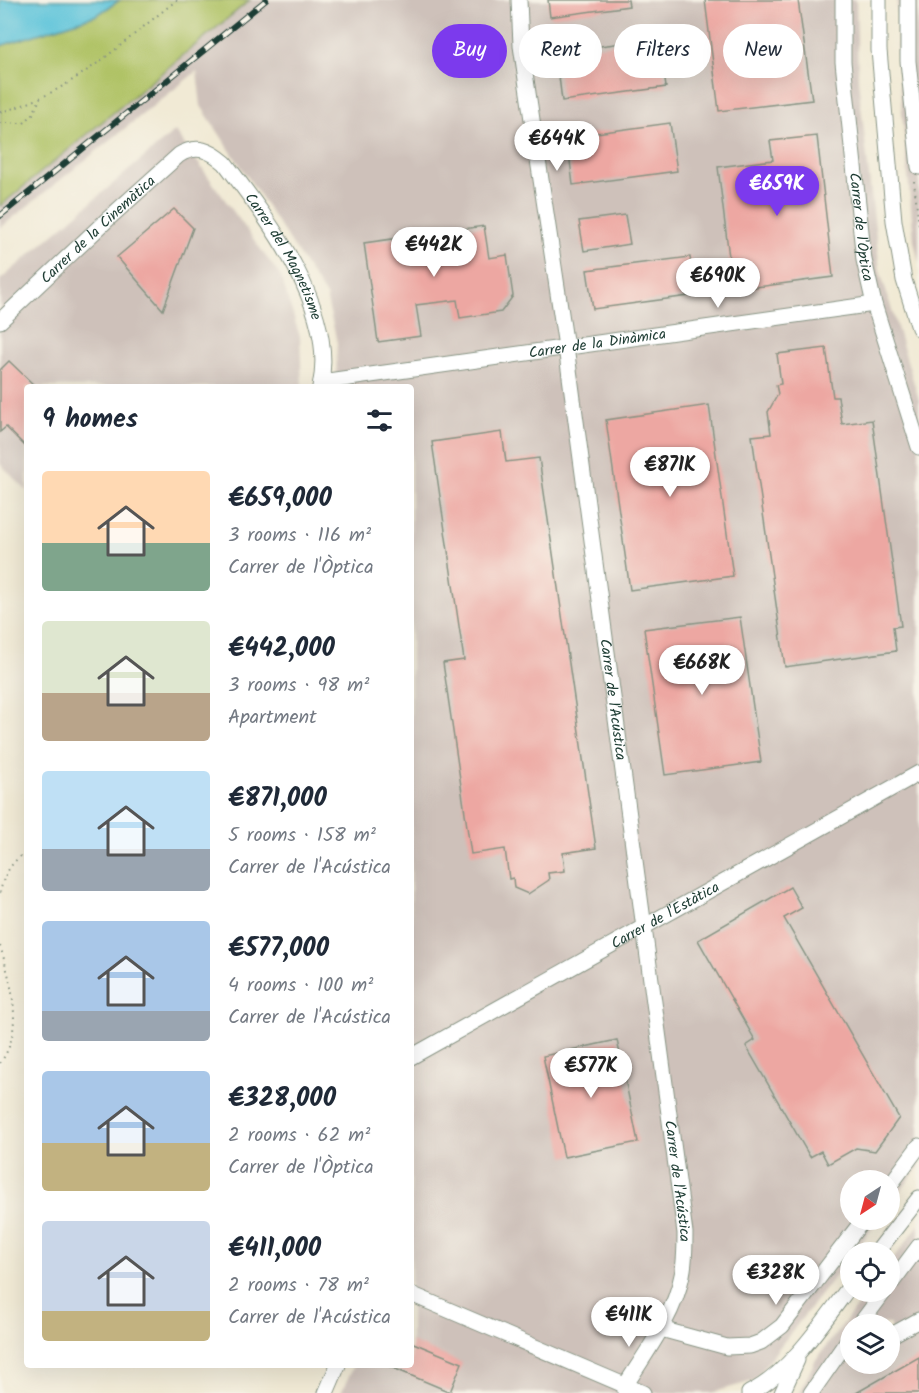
<!DOCTYPE html>
<meta charset="utf-8">
<style>
body{margin:0;font-family:Kalam,sans-serif;background:#f2f2f3;color:#1f2937;height:100vh;display:flex;flex-direction:column;font-size:22px;white-space:nowrap}
*{box-sizing:border-box;margin:0}
p{font-size:20px;color:#747a83}
.icon{flex:none;width:33px;height:33px;fill:none;stroke:currentColor;stroke-width:2;stroke-linecap:round;stroke-linejoin:round}
.map{position:relative;flex:1;overflow:hidden}
.panel{position:absolute;left:24px;top:384px;width:390px;height:984px;display:flex;flex-direction:column;background:#fff;border-radius:6px;box-shadow:0 6px 24px #0002}
.panel>*{flex:none}
.guide{position:absolute;left:432px;top:24px;width:396px;height:54px;display:flex;gap:12px}
.needle{width:39px;rotate:216deg}
.controls{position:absolute;left:840px;top:1170px;display:grid;gap:12px}
.controls a{display:grid;place-items:center;width:60px;height:60px;border-radius:50%;background:#fff;box-shadow:0 6px 24px #0002;font-size:30px}
.price{position:absolute;translate:-50% -51px;padding:0 14px;border-radius:21px;background:#fff;color:#222;font-size:20px;line-height:39px;filter:drop-shadow(0 2px 3px #0008)}
.price::after{content:'';position:absolute;left:50%;top:36px;width:18px;height:14px;margin-left:-9px;background:inherit;clip-path:polygon(0 0,100% 0,50% 100%)}
.price.on{background:#7c3aed;color:#fff}
ul{padding:0;list-style:none}
li{display:flex;align-items:center;gap:18px;height:150px;padding:0 18px}
li span{display:grid;place-items:center;flex:none;width:168px;height:120px;border-radius:6px;color:#555}
li>.icon{margin-inline-start:auto}
span .icon{width:72px;height:72px;fill:#fffc;stroke-width:1}
li b{font-size:26px}
h2{display:flex;justify-content:space-between;align-items:center;height:72px;padding:0 18px;font-size:26px}
.tag{padding:0 21px;border-radius:27px;background:#fff;box-shadow:0 6px 24px #0002;font-size:21px;line-height:54px}
.tag.on{background:#7c3aed;color:#fff}
.map>svg:first-child{display:block}
</style>
<div class="map">
<svg width="919" height="1393" viewBox="0 0 919 1393">
<rect width="100%" height="100%" fill="#f7f3e8"/>
<filter id="ink" filterUnits="userSpaceOnUse"><feTurbulence type="fractalNoise" baseFrequency=".0167" numOctaves="2"/><feDisplacementMap in="SourceGraphic" scale="12" xChannelSelector="R" yChannelSelector="G"/><feConvolveMatrix kernelMatrix="1 2 1 2 8 2 1 2 1" color-interpolation-filters="sRGB"/></filter>
<filter id="wash" filterUnits="userSpaceOnUse"><feTurbulence type="fractalNoise" baseFrequency=".008" numOctaves="4" result="noise"/><feDisplacementMap in="SourceGraphic" scale="24" xChannelSelector="R" yChannelSelector="G"/><feGaussianBlur stdDeviation="1.35" result="paint"/><feColorMatrix in="noise" values="0 0 0 0 0 0 0 0 0 0 0 0 0 0 0 0 0 1.4 0 .05"/><feComposite in="paint" operator="in"/></filter>
<g filter="url(#wash)">
<rect width="100%" height="100%" fill="#f1ead5"/>
<g fill="#cec1ba" fill-rule="evenodd">
<path d="M250 0H856L858 80 880 271 919 400V1167L890 1205V1180H850V1220H879L854 1252H850V1257L753 1381 711 1393H341L354 1365H411V387H336L337 342 326 296 201 106 197 71 0 228V206Z"/>
<path d="M897 0H919V263L914 240 897 58Z"/>
<path d="M175 131 281 277 300 337 302 387H27V491L0 464V280Z"/>
<path d="M919 1225V1393H799L815 1361 868 1292H890V1263ZM850 1324H890V1364H850Z"/>
</g>
<path fill="#b0c366" stroke="#68804d" stroke-width="1.5" d="M120 0H250L0 206V46L97 15Z"/>
<path fill="#5dc4da" stroke="#3e8087" stroke-width="1.5" d="M0 0H120L97 15 0 46Z"/>
<g id="blocks">
<g fill="#eda7a2">
<path d="M548 0H628L629 6 550 17Z"/>
<path d="M705 0H798L812 100 719 111Z"/>
<path d="M659 38 666 87 562 101 556 52Z"/>
<path d="M670 123 677 171 573 185 567 137Z"/>
<path d="M817 136 833 277 733 290 718 167 773 160 770 141Z"/>
<path d="M174 209 193 228 163 310 117 257Z"/>
<path d="M625 215 630 244 584 251 579 221Z"/>
<path d="M484 226 489 258 507 255 513 296 501 312 460 318 457 300 416 305 421 336 378 342 364 243Z"/>
<path d="M690 257 696 295 593 309 587 270Z"/>
<path d="M826 348 833 397H838L842 424 872 420 901 626 893 627 896 651 785 667 752 436 771 434 768 412 778 394 776 385 781 384 777 354Z"/>
<path d="M9 361 36 387H27V448L6 427 0 432V370Z"/>
<path d="M709 405 733 576 630 590 606 420Z"/>
<path d="M502 432 506 462 539 458 596 848 563 853 565 871 548 873 549 880 528 894 514 888 513 878 509 879 505 849 471 854 443 663 464 660 432 442Z"/>
<path d="M740 617 761 762 665 775 644 629Z"/>
<path d="M790 887 802 908 784 918 899 1118 875 1151 856 1148 828 1164 821 1151 810 1157 746 1046 755 1040 698 940Z"/>
<path d="M617 1040 638 1142 564 1157 543 1056Z"/>
<path d="M411 1342 462 1363 450 1392 386 1365H411Z"/>
<path d="M919 1357V1393H856Z"/>
</g>
</g>
</g>
<g filter="url(#ink)">
<use href="#blocks" fill-opacity="0" stroke="#889484" stroke-width="1.5"/>
<g fill="none" stroke-linecap="round" stroke-linejoin="round">
<g stroke="#889484" stroke-width="17">
<g id="minor">
<path id="s1" d="M519 0 521 46 566 347 685 1233C685 1247 685 1262 682 1275 674 1316 647 1351 625 1386V1393"/>
<path id="s2" d="M843 0V62L864 260 874 304 919 447"/>
<path d="M879 0V50L894 221 904 280 919 328"/>
<path d="M908 0V61L919 167"/>
<path id="s3" d="M0 321 109 218 179 155C197 144 210 150 225 163 269 221 338 310 320 387"/>
<path id="s4" d="M321 382 874 304"/>
<path id="s5" d="M411 1057 919 773"/>
<path d="M890 1185 919 1146"/>
<path d="M877 1252 919 1198"/>
<path d="M890 1285 919 1246"/>
<path d="M411 1294 643 1393"/>
<path d="M860 1324 884 1292"/>
<path d="M661 1329 727 1347 750 1346 761 1342 782 1326 863 1220"/>
<path d="M890 1336 919 1320"/>
<path d="M326 1393 338 1365"/>
<path d="M749 1393C788 1375 824 1321 850 1286"/>
<path d="M782 1393 797 1360"/>
<path d="M811 1393 850 1337"/>
</g>
</g>
<g stroke="#889484" stroke-width="2" stroke-dasharray="1.5 4.5" stroke-linecap="butt">
<path d="M0 112C70 95 121 43 177 0"/>
<path d="M0 123H24L33 114 40 99"/>
<path d="M914 181 919 226"/>
<path d="M0 893C3 876 12 860 27 852"/>
<path d="M0 946C11 981 25 1030 0 1063"/>
</g>
<use href="#minor" stroke="#fff" stroke-width="15"/>
<g stroke="#1f3d34" stroke-width="6">
<path id="rail" d="M0 216 266 0"/>
</g>
<use href="#rail" stroke="#f7f3e8" stroke-width="4" stroke-dasharray="11" stroke-linecap="butt"/>
</g>
</g>
<g text-anchor="middle" stroke-width="6" stroke-linejoin="round" paint-order="stroke">
<g font-size="15" fill="#1f3d34" stroke="#f7f3e8">
<text dy="5" stroke="none"><textPath href="#s2" startOffset="228">Carrer de l'Òptica</textPath></text>
<text dy="5" stroke="none"><textPath href="#s3" startOffset="134">Carrer de la Cinemàtica</textPath></text>
<text dy="5" stroke="none"><textPath href="#s3" startOffset="406">Carrer del Magnetisme</textPath></text>
<text dy="5" stroke="none"><textPath href="#s4" startOffset="279">Carrer de la Dinàmica</textPath></text>
<text dy="5" stroke="none"><textPath href="#s1" startOffset="706">Carrer de l'Acústica</textPath></text>
<text dy="5" stroke="none"><textPath href="#s5" startOffset="291">Carrer de l'Estàtica</textPath></text>
<text dy="5" stroke="none"><textPath href="#s1" startOffset="1192">Carrer de l'Acústica</textPath></text>
</g>
</g>
</svg>
<div class="controls">
<a><svg class="needle" viewBox="-14 -14 28 28"><path d="M0-13l5 13h-10z" fill="#e53935"/><path d="M0 13l5-13h-10z" fill="#747a83"/></svg></a>
<a><svg class="icon" aria-label="locate" viewBox="0 0 24 24"><circle cx="12" cy="12" r="6"/><path d="M12 2v4M12 18v4M2 12h4M18 12h4"/></svg></a>
<a><svg class="icon" aria-label="layers" viewBox="0 0 24 24"><path d="M12 4l9 5-9 5-9-5zM3 14l9 5 9-5"/></svg></a>
</div>
<b class="price" style="left:557px;top:172px">€644K</b>
<b class="price on" style="left:777px;top:217px">€659K</b>
<b class="price" style="left:434px;top:278px">€442K</b>
<b class="price" style="left:718px;top:309px">€690K</b>
<b class="price" style="left:670px;top:498px">€871K</b>
<b class="price" style="left:702px;top:696px">€668K</b>
<b class="price" style="left:591px;top:1099px">€577K</b>
<b class="price" style="left:776px;top:1306px">€328K</b>
<b class="price" style="left:629px;top:1348px">€411K</b>
<div class="guide">
<a class="tag on">Buy</a>
<a class="tag">Rent</a>
<a class="tag">Filters</a>
<a class="tag">New</a>
</div>
<section class="panel">
<h2>9 homes<svg class="icon" aria-label="filters" viewBox="0 0 24 24"><path d="M4 7h16M4 17h16"/><circle cx="9" cy="7" r="2"/><circle cx="15" cy="17" r="2"/></svg></h2>
<ul>
<li><span style="background:linear-gradient(#ffd9b3 60%,#7fa58c 0)"><svg class="icon" aria-label="home" viewBox="0 0 24 24"><path d="M3 11l9-7 9 7M6 9v11h12V9"/></svg></span><div><b>€659,000</b><p>3 rooms · 116 m²</p><p>Carrer de l'Òptica</p></div></li>
<li><span style="background:linear-gradient(#dfe7d0 60%,#b9a48a 0)"><svg class="icon" aria-label="home" viewBox="0 0 24 24"><path d="M3 11l9-7 9 7M6 9v11h12V9"/></svg></span><div><b>€442,000</b><p>3 rooms · 98 m²</p><p>Apartment</p></div></li>
<li><span style="background:linear-gradient(#bfe0f5 65%,#9aa5b1 0)"><svg class="icon" aria-label="home" viewBox="0 0 24 24"><path d="M3 11l9-7 9 7M6 9v11h12V9"/></svg></span><div><b>€871,000</b><p>5 rooms · 158 m²</p><p>Carrer de l'Acústica</p></div></li>
<li><span style="background:linear-gradient(#a9c7e8 75%,#9aa5b1 0)"><svg class="icon" aria-label="home" viewBox="0 0 24 24"><path d="M3 11l9-7 9 7M6 9v11h12V9"/></svg></span><div><b>€577,000</b><p>4 rooms · 100 m²</p><p>Carrer de l'Acústica</p></div></li>
<li><span style="background:linear-gradient(#a9c7e8 60%,#c2b280 0)"><svg class="icon" aria-label="home" viewBox="0 0 24 24"><path d="M3 11l9-7 9 7M6 9v11h12V9"/></svg></span><div><b>€328,000</b><p>2 rooms · 62 m²</p><p>Carrer de l'Òptica</p></div></li>
<li><span style="background:linear-gradient(#c9d6e8 75%,#c2b280 0)"><svg class="icon" aria-label="home" viewBox="0 0 24 24"><path d="M3 11l9-7 9 7M6 9v11h12V9"/></svg></span><div><b>€411,000</b><p>2 rooms · 78 m²</p><p>Carrer de l'Acústica</p></div></li>
</ul>
</section>
</div>
